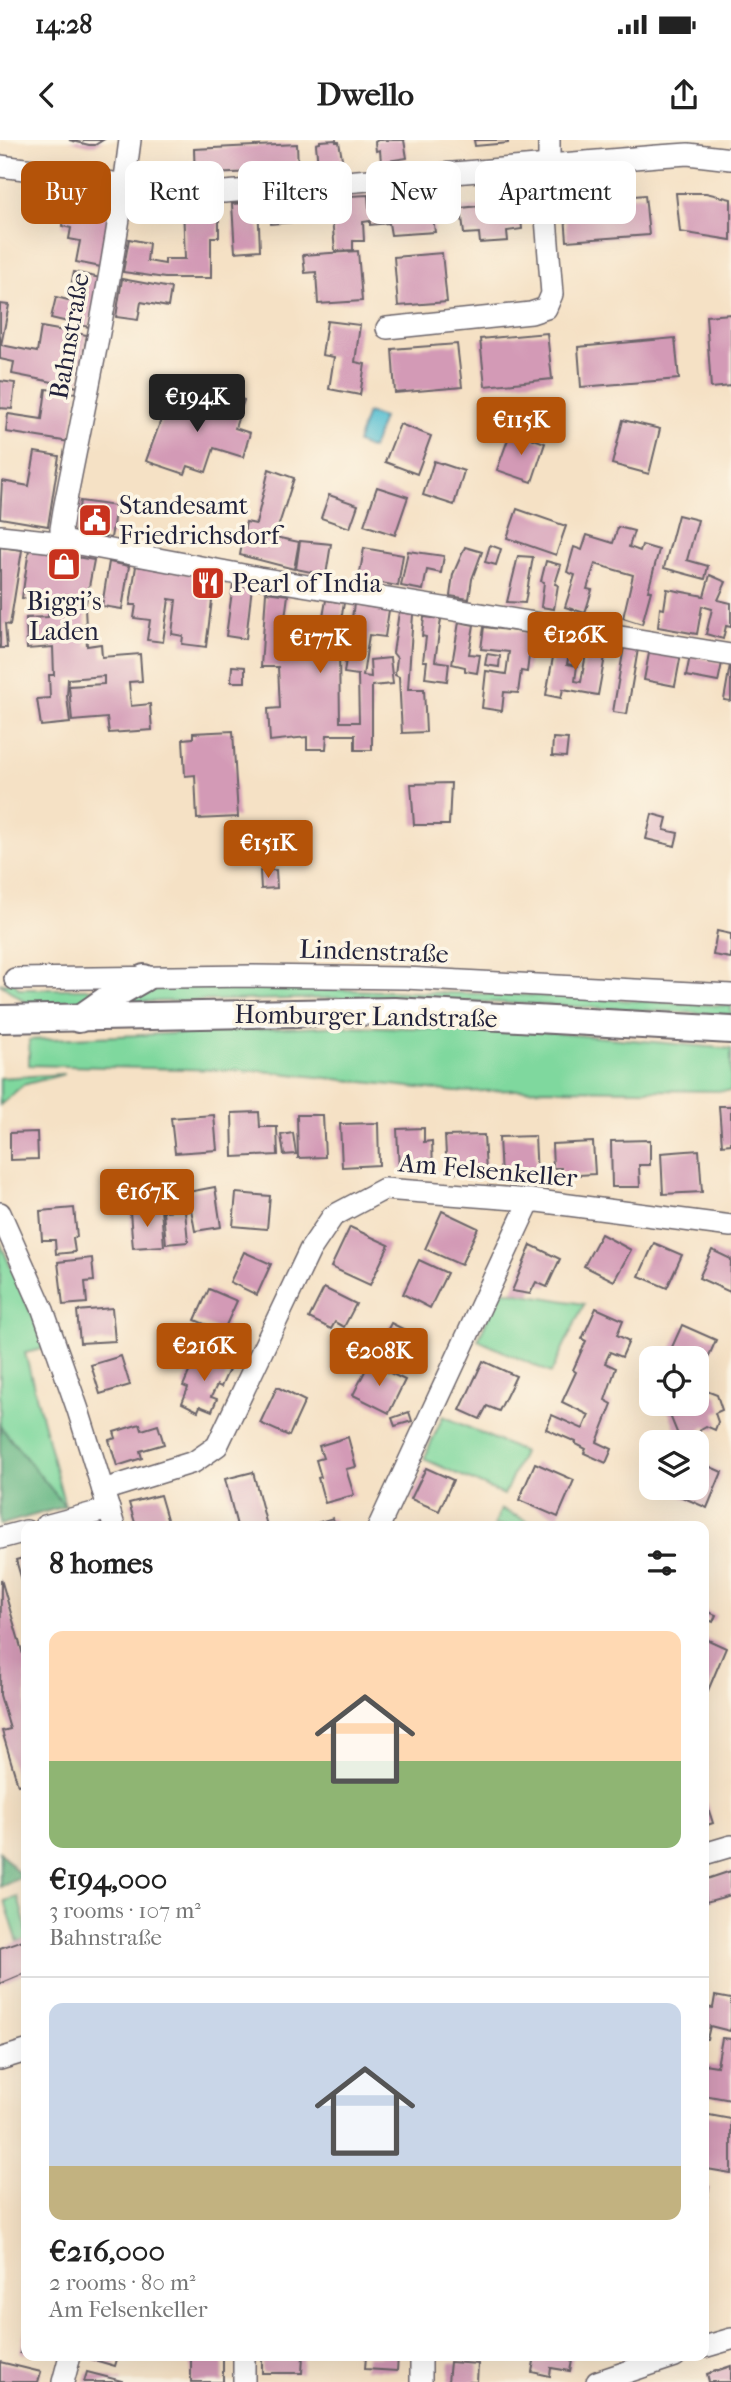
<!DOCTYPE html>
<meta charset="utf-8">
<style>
body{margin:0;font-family:"IM FELL French Canon",serif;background:#f2f2f2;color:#222;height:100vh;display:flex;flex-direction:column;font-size:26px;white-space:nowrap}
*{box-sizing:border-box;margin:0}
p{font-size:23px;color:#767676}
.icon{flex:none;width:38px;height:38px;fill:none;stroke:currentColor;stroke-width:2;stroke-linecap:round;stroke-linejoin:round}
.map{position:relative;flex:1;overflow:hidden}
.panel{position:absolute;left:21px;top:1381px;width:688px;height:840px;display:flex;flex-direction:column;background:#fff;border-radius:14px;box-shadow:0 7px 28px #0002}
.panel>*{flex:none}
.guide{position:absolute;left:21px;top:21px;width:690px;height:63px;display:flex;gap:14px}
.buttons{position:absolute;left:639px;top:1206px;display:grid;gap:14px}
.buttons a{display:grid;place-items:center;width:70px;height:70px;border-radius:14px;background:#fff;box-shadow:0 7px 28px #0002;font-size:35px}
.price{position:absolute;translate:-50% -60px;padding:0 16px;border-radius:7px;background:#b45309;color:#fff;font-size:23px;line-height:46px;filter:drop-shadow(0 2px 4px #0008)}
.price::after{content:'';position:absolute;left:50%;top:42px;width:21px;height:16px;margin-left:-10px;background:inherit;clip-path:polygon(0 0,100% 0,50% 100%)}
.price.on{background:#222;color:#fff}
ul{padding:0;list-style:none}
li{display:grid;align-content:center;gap:14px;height:371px;padding:0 28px}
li+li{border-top:2px solid #e0e0e0}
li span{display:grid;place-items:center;height:217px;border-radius:14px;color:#555}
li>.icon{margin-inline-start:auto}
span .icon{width:126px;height:126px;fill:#fffc;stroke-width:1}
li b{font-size:30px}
h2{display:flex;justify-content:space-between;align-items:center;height:84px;padding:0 28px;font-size:30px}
.tag{padding:0 24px;border-radius:14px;background:#fff;box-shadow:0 7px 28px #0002;font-size:24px;line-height:63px}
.tag.on{background:#b45309;color:#fff}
.status{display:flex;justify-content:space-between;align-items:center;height:49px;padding:0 35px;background:#fff;direction:ltr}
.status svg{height:19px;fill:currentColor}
header{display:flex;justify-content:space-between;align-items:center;height:91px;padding:0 28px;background:#fff;font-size:32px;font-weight:800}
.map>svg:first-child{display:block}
</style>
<div class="status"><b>14:28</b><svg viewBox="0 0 49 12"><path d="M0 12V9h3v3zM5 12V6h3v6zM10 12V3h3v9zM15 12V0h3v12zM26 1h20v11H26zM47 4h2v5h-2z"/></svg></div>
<header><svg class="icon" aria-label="back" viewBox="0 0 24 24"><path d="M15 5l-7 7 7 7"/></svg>Dwello<svg class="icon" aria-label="share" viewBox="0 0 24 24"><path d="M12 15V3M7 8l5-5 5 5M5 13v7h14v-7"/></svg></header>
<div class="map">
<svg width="731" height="2242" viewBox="0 0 731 2242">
<rect width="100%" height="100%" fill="#fcf5e5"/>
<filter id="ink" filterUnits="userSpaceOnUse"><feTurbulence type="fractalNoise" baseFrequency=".0143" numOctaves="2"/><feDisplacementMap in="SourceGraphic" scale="14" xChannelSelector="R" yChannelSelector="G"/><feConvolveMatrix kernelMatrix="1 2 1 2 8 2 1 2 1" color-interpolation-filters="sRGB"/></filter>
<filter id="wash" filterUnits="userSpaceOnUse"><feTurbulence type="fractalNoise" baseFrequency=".00686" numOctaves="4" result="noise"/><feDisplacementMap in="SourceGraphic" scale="28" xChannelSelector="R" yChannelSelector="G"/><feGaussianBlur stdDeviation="1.57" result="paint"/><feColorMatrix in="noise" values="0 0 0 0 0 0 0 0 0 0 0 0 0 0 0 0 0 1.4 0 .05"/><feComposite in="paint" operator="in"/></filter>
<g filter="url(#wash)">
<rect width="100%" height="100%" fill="#f5e1c5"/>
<g fill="#7fd89e" stroke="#507d6c" stroke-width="2">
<path d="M14 842 19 849H102L85 860 61 866 30 865 0 844Z"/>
<path d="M158 845 527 855 731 866V875L393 857 124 862Z"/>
<path d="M345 886 543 892 731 909V951L544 949 456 952 262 931 29 925V900Z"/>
<path d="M64 934 23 945 0 965V938Z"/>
<path d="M0 1102 46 1208 25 1213 65 1366 0 1385Z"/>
<path d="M500 1150 584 1164 551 1233 478 1200Z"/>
<path d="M443 1276 523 1312 504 1355 424 1319Z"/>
<path d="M501 1369 538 1386H494Z"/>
<path d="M18 1757 26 1787V1800L18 1802 5 1761Z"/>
</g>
<g fill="#67b885" stroke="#446d60" stroke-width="2">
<path d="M0 1286 65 1366 0 1385Z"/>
<path d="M0 1712 22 1737 0 1747Z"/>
</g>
<path fill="#56bfd2" stroke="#3c7086" stroke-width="2" d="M367 273 383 278 372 309 357 303Z"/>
<g id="blocks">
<g fill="#d39ab6">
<path d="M69 0H103L95 5H89Z"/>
<path d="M336 0V2H339L343 24 318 27 316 4 320 3V1Z"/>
<path d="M378 0H404L407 18 381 22 380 10 376 11 375 2Z"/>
<path d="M474 0H508V3L475 6Z"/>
<path d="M297 4 298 30 212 34V39H195L194 9Z"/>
<path d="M676 53H706L731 59V100L680 92Z"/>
<path d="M368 55 369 67 388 65 389 75 411 73 410 66 431 64 435 92 391 95 389 83 370 85V81L363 82 364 101H353V110L335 111 330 57Z"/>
<path d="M645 55 649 95 567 101 564 62Z"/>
<path d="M291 57 293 82 271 84 269 59Z"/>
<path d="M258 62 260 110 235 112 232 64Z"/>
<path d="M519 62 522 89 507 91 508 101 480 103 479 93 464 94 461 68Z"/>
<path d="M96 63 113 66 101 127 76 122 80 101 69 99 71 88 62 86 65 68 94 74Z"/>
<path d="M183 66H219V97H211V138H165L123 132 129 99 149 103 147 121 165 124V119H185Z"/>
<path d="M358 111 362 161 318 164 316 132 305 133 303 115Z"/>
<path d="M442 113 447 162 398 166 394 117Z"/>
<path d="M74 132 100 138 89 187 51 178 56 157 68 160Z"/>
<path d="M122 139 171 148 168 167 141 162 138 180 116 177Z"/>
<path d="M0 164 9 165 1 205 37 212 41 187 87 195 78 247 12 234 14 222 0 219Z"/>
<path d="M731 174V246L711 248 706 176Z"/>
<path d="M327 181 360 185 355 222 365 224 360 255 329 249 334 217 322 215Z"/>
<path d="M547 193 552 239 485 246 480 199Z"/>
<path d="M675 198 679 239 581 247 578 207Z"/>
<path d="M457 204 462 247 395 253 392 209Z"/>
<path d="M0 241 15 243 12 269 0 268Z"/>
<path d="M46 249 77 253 70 302 6 292 8 274 42 279Z"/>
<path d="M222 253 244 260 235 288 250 293 243 317 214 308 206 332 188 326 185 334 146 321 169 258 183 263 185 257 217 267Z"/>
<path d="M623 280 660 289 649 334 612 324Z"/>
<path d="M400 284 431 296 417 334 385 322Z"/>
<path d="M511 291 545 303 532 342 497 330Z"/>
<path d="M35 312 59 316 48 386 0 378 2 341 29 346Z"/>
<path d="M434 321 464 331 454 365 423 355Z"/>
<path d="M269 329 294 338 275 397 299 402 294 429 240 415 246 382 256 384Z"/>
<path d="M377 347 408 357 395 395 364 385Z"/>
<path d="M329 355 358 365 350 388 321 378Z"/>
<path d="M80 361 116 366 111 398 75 393Z"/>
<path d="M517 369 566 386 556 415 507 398Z"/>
<path d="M678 375 698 380 687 420 708 426 705 439 664 428Z"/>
<path d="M618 387 634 391 629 407 640 411 642 405 659 410 648 451H651L642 484 623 478 633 435 595 424 587 449 592 450 585 473 565 467 575 435 567 432 574 407 582 410 587 395 613 403Z"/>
<path d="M300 401 331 404 326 435 296 429Z"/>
<path d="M490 405 501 409 496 425 485 422Z"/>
<path d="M0 407 22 410 10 485 5 484 7 508H0Z"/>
<path d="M465 407 482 412 472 439 469 459 450 456 453 434Z"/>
<path d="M364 408 403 415 398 446 359 439Z"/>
<path d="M29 409 94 420 85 468 87 506 101 504 102 517 140 514 142 541 129 542 131 566 150 564 152 590 109 593 107 578 72 581 69 546 104 544V536L68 539 67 556 70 583 41 586 37 559 50 558 49 535H54L53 507 27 509 26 478 48 477 50 460 22 458Z"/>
<path d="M408 411 444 416 441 433 427 430 423 450 401 446Z"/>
<path d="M518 416 533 417 525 463 507 462Z"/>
<path d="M546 421 561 425 555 444 558 445 554 469 541 467 544 442 541 441Z"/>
<path d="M109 422 129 426 122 469 102 466Z"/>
<path d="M136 426 215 437 206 507 182 504 183 496 172 494 176 460 169 459 163 502 147 500 150 480 134 478 136 465H130Z"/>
<path d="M710 435 726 442 718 460 731 463V487L726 486 723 499 706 494 712 469 702 466 697 494 658 487 660 468 664 469 667 449 704 456Z"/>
<path d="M233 444 252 446 246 499 226 496Z"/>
<path d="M266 452 288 455 285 478 319 483 321 507H339L340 582H359L358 535 344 533 354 464 389 470 385 497 369 495 363 536 371 537 370 520 390 518 393 544 372 546V610H355V595H327L326 609H307V597L270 601 268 569 280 568 278 527H261Z"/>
<path d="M326 460 344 463 338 497 320 494Z"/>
<path d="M399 472 413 474 408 549H424L426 592 402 593 399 537 395 535 397 518 393 513Z"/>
<path d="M424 477 441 479 435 521 449 523 447 541 425 538 427 521H423L426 497 422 496Z"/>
<path d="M459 482 474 485 469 514 480 515 477 533 465 531V527L452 524Z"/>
<path d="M484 487 532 493 527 532 521 531 518 553 504 552 502 571 482 568 486 531 506 534 509 512 481 509Z"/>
<path d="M556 501 571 504 567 524 577 526 575 541 581 542 587 508 606 511 598 555 563 549 561 558 546 555Z"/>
<path d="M624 507 638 509 627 574 613 572Z"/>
<path d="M650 508 681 514 675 546 644 540Z"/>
<path d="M487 514 500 516 499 527 485 525Z"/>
<path d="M690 516 722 523 718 542 686 536Z"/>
<path d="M730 525H731V561L724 560Z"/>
<path d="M232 526 245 527V542H231Z"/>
<path d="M233 591 238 677 197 679 195 635 185 636 183 599 193 598V593Z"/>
<path d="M553 598 568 599 566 617 552 616Z"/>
<path d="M451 643 449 685H414L411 644Z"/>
<path d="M652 674 667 678 664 690 678 693 675 706 646 699Z"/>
<path d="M269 700 272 719 258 721 257 701Z"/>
<path d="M276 730 277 748 261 749 260 731Z"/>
<path d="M717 791 731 794V818L713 815Z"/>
<path d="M719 966H731V1004L722 1005Z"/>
<path d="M259 972 260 987H277L278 1015 233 1017 232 973Z"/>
<path d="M214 975 217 1010 175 1013 171 978Z"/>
<path d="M297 975H323L325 1017 298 1018Z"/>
<path d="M378 983 379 1025 342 1027 340 984Z"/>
<path d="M424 988V1002L432 1001 433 1029 399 1030 397 989Z"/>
<path d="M37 992 38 1019 10 1020V993Z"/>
<path d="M293 993 296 1014 284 1015 281 995Z"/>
<path d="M484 995 486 1032 447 1033 445 996Z"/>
<path d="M535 996 537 1037 501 1038 499 997Z"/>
<path d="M650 1000V1025H639L640 1047H612L611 1001Z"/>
<path d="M593 1002 595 1034 561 1036V1028H553L552 1004Z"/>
<path d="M699 1010 702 1052 663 1054 661 1013Z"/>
<path d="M215 1047 221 1087 195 1091 188 1052Z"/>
<path d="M236 1053 270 1056 267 1089 233 1086Z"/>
<path d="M74 1068 77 1097 73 1098 75 1112 56 1114 55 1100H42L40 1071Z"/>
<path d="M161 1069 164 1106 133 1108 130 1072Z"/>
<path d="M185 1070 188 1102 166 1104 163 1071Z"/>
<path d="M442 1071 478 1088 461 1125 425 1109Z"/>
<path d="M350 1087 389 1105 370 1145 331 1127Z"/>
<path d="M601 1094 631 1110 614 1141 584 1126Z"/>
<path d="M654 1103 682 1115 667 1148 639 1136Z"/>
<path d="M531 1105 560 1119 547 1147 536 1142 530 1154 512 1151Z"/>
<path d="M712 1110 731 1119 730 1152 699 1138Z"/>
<path d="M244 1112 271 1124 257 1155 230 1142Z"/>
<path d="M92 1118 94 1141 85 1142 87 1163 63 1165 58 1122Z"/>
<path d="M419 1120 447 1133 430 1168 403 1154Z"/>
<path d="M324 1148 356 1164 344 1187 335 1182 331 1189 309 1178Z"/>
<path d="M209 1149 237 1161 223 1192 195 1180Z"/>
<path d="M112 1168 115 1201 80 1203 77 1171Z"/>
<path d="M596 1168 623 1180 617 1195 629 1201 622 1217 610 1212 605 1223 616 1228 605 1260 612 1264 597 1302 612 1309 606 1323 584 1313 586 1309 576 1304V1302L546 1289 552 1275 583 1289 589 1275 562 1262 576 1232 573 1230 586 1201 582 1199Z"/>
<path d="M391 1183 421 1198 407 1227 376 1212Z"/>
<path d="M682 1185 716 1200 701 1234 696 1232V1218H667Z"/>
<path d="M121 1216 130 1245 100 1254 91 1225Z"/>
<path d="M213 1217 231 1225 221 1247 217 1245 211 1257 217 1259 212 1271 200 1266 198 1271 182 1263 188 1248 183 1246 195 1218 209 1225Z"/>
<path d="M483 1221 516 1236 499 1271 487 1266 480 1279 460 1270Z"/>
<path d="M369 1223 405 1240 389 1273 353 1255Z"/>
<path d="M277 1247 305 1261 289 1296 260 1283Z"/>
<path d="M699 1248 717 1255 722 1270 715 1273 718 1282 715 1290 706 1286 701 1289 695 1301 678 1295 667 1268 678 1264H696Z"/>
<path d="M409 1272 412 1281 395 1286 392 1278Z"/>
<path d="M140 1284 142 1290 158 1285 164 1304 140 1311 142 1318 117 1326 109 1300 116 1298 114 1292Z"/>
<path d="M348 1297 356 1327 346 1329 354 1355 325 1363 318 1338 321 1337 316 1320 323 1318 319 1306Z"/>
<path d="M697 1321 722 1332 707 1368 668 1351 670 1348H696Z"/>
<path d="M535 1323 574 1340 558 1377 519 1360Z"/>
<path d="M426 1328 453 1340 439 1371 411 1359Z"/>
<path d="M253 1332 267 1386H237L225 1339Z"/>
<path d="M160 1355 169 1386H136L129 1363Z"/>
<path d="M333 1378 335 1386H310V1385Z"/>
<path d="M26 1417V1454L16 1420Z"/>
<path d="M1 1439 26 1525V1643L18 1645 2 1591 10 1589 0 1555Z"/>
<path d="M704 1470 716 1475 713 1482 704 1478Z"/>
<path d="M704 1498 726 1508 704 1560Z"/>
<path d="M704 1656 713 1683 704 1686Z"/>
<path d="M731 1731V1755L706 1762 704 1740Z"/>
<path d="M26 1799V1833L0 1844V1808Z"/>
<path d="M715 1856 731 1859V1887L730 1891 710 1886 707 1899H704V1867L713 1868Z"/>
<path d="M722 1898 731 1899V1960L704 1955V1924L717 1926Z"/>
<path d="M704 1974 731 1979V2033L707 2029 705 2042Z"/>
<path d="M704 2046 709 2047 705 2070H704Z"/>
<path d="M25 2188 26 2189V2214L20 2213Z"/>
<path d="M92 2216H118L115 2226 91 2219Z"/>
<path d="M262 2216H303L302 2233H262Z"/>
<path d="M366 2216H398L397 2231 365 2229Z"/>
<path d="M535 2216H573L570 2231 551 2228 550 2236 532 2232Z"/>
<path d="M223 2217V2242H191V2218Z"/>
<path d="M0 2222 41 2232 38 2242H0Z"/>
<path d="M450 2222 478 2224 477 2242H448Z"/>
<path d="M731 2226V2242H709L707 2234Z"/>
<path d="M87 2232 122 2241V2242H84Z"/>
</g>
</g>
</g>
<g filter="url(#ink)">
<use href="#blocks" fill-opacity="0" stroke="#6c656b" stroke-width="2"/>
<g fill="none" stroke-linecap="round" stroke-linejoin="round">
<g stroke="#6c656b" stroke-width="24">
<g id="minor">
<path d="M549 0V26"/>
<path d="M0 26 74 35 157 52H224L658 16 688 14 731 19"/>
<path d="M387 188 531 173 546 168 552 154 542 27"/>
<path d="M0 396 56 402 63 401 259 438 731 515"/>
<path d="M63 401 61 389 64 370C88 247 115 124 130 0"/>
<path d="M15 839 253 836 405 838 731 855"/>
<path d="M0 1073 43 1170 78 1270 114 1386"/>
<path d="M103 1350 194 1322 217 1306 310 1110 333 1076 384 1049 530 1060 731 1086"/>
<path d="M45 1386 109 1369"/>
<path d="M379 1386 530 1060"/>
<path d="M0 1398 26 1391"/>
<path d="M704 1714 731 1706"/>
<path d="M0 1919 26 1911"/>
<path d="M704 2207 731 2199"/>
<path d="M63 2242 70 2216"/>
<path d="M244 2242V2216"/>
<path d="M421 2242V2216"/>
<path d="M597 2242 675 2216"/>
</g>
</g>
<g stroke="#6c656b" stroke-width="30">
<g id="tertiary">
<path d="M0 879 394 871 731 890"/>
<path d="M79 879 109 858 144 838"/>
</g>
</g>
<use href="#minor" stroke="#fff" stroke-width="21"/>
<use href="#tertiary" stroke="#fff" stroke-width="26"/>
</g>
</g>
<defs>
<g id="civic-square" transform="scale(1.75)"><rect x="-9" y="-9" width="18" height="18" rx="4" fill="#c8321e" stroke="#fcf5e5"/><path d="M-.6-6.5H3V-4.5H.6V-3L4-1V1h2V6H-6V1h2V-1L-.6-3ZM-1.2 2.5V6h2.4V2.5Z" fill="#fff"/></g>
<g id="shop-square" transform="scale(1.75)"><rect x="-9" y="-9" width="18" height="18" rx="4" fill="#c8321e" stroke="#fcf5e5"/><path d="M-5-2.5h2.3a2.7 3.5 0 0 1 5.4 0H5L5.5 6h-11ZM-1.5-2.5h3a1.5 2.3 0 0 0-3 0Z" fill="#fff"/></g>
<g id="restaurant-square" transform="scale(1.75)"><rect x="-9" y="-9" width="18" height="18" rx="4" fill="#c8321e" stroke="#fcf5e5"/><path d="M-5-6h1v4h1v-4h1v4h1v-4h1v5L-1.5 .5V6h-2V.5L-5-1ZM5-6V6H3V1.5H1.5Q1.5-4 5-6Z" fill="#fff"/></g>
</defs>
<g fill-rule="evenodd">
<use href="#civic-square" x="95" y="380"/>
<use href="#shop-square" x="64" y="424"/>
<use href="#restaurant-square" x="208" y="443"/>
</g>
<g text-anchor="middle" stroke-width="7" stroke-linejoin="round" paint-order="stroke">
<g font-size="26" fill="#22223b" stroke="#fcf5e5">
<text transform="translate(69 196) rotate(-80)" y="9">Bahnstraße</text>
<text transform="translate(374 811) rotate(2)" y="9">Lindenstraße</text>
<text transform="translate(366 876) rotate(1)" y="9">Homburger Landstraße</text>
<text transform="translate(488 1030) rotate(5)" y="9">Am Felsenkeller</text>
</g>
<g font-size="26" fill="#22223b" stroke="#fcf5e5" text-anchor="start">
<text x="119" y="374">Standesamt<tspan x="119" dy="30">Friedrichsdorf</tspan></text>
<text x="232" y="452">Pearl of India</text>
<text x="64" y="470" text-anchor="middle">Biggi's<tspan x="64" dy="30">Laden</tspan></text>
</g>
</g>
</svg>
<div class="buttons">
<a><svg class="icon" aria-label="locate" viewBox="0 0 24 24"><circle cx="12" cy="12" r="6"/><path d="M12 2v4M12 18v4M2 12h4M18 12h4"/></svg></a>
<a><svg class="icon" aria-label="layers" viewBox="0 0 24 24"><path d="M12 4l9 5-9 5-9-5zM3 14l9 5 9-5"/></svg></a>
</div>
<b class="price on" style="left:197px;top:294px">€194K</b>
<b class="price" style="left:521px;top:317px">€115K</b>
<b class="price" style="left:575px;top:532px">€126K</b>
<b class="price" style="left:320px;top:535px">€177K</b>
<b class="price" style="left:268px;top:740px">€151K</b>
<b class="price" style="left:147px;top:1089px">€167K</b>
<b class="price" style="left:204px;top:1243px">€216K</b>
<b class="price" style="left:379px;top:1248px">€208K</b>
<div class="guide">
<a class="tag on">Buy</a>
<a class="tag">Rent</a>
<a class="tag">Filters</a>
<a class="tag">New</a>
<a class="tag">Apartment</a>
</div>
<section class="panel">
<h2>8 homes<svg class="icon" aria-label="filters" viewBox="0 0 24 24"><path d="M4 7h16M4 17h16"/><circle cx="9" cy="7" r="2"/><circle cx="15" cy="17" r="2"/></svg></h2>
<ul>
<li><span style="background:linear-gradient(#ffd9b3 60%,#8fb573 0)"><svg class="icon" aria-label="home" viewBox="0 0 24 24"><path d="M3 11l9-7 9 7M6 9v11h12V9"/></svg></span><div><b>€194,000</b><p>3 rooms · 107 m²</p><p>Bahnstraße</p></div></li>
<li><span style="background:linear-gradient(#c9d6e8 75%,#c2b280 0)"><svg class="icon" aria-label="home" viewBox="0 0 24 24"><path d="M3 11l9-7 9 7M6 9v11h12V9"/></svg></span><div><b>€216,000</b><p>2 rooms · 80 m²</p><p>Am Felsenkeller</p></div></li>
</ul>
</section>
</div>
